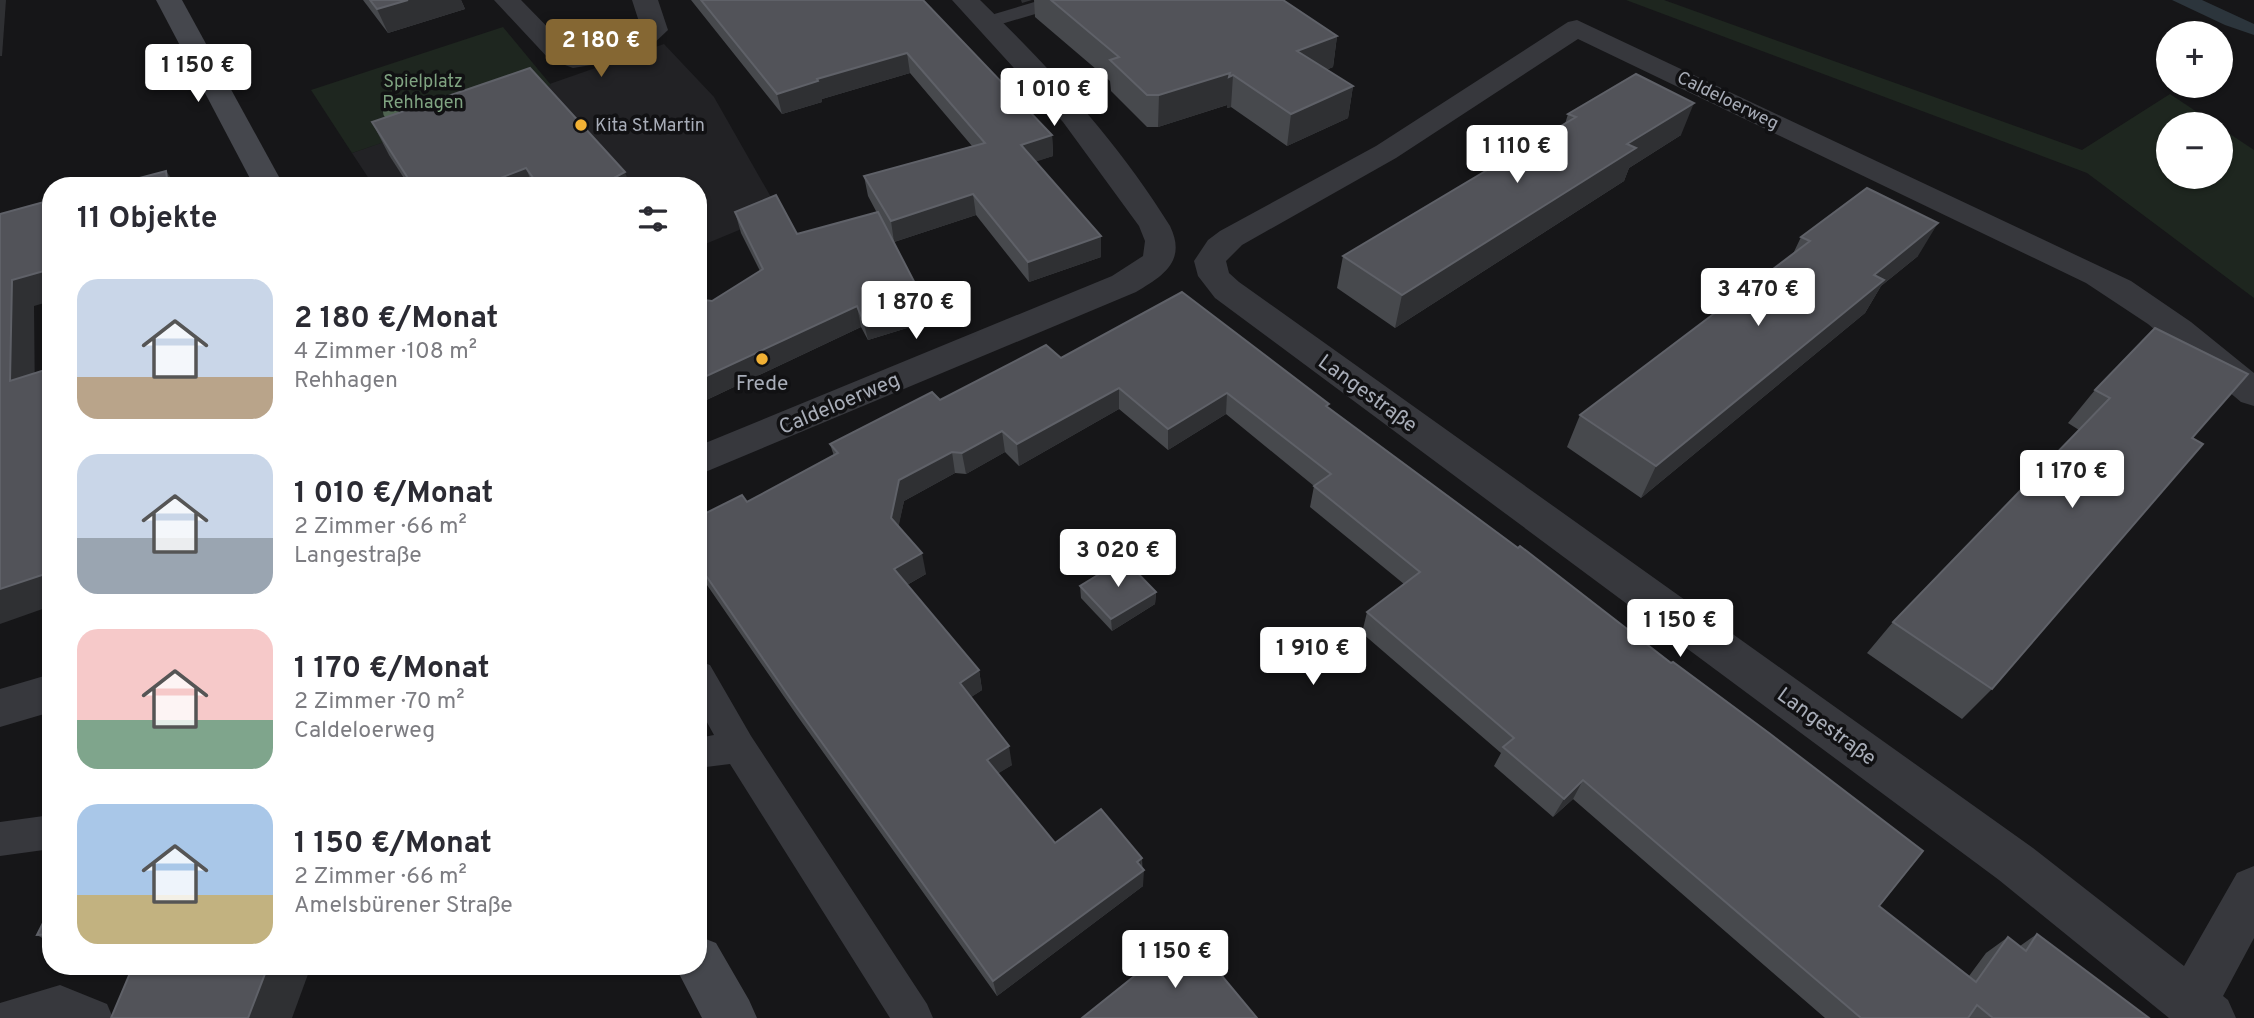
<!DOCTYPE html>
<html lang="de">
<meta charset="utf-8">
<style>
body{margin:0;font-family:Overpass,sans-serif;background:#f7f7f7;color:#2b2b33;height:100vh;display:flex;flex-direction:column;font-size:26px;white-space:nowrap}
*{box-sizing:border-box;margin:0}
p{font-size:23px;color:#7c7c81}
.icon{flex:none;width:38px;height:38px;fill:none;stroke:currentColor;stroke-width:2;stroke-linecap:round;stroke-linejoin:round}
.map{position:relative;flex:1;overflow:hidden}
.sheet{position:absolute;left:42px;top:177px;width:665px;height:798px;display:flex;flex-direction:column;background:#fff;border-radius:28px;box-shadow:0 2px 5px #0004}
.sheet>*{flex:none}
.fabs{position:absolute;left:2156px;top:21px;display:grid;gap:14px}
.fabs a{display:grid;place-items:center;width:77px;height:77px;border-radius:50%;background:#fff;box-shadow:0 2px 5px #0004;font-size:35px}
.price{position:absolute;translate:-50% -60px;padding:0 16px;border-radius:7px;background:#fff;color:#222;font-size:23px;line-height:46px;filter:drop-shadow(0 2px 4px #0008)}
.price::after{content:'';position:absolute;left:50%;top:42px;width:21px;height:16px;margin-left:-10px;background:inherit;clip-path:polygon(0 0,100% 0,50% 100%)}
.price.on{background:#856733;color:#fff}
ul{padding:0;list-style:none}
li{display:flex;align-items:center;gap:21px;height:175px;padding:0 35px}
li span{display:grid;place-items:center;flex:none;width:196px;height:140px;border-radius:21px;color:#555}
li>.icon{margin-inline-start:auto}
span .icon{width:84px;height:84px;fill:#fffc;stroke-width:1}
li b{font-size:30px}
h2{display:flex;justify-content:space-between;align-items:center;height:84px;padding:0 35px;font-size:30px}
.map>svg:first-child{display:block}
</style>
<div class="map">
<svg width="2254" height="1018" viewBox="0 0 2254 1018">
<rect width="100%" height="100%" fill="#161618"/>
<path fill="#222225" d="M664 44 714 97 780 213 698 247V186L373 185 352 153Z"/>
<g fill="#1e261f">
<path d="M1626 0H1664L2082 150 2170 94 2215 124H2168V177H2221V128L2254 150V298L2087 173Z"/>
<path d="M503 27 551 85 352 153 311 90Z"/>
</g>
<path fill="#2c353c" d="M2172 0H2202L2254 24V35L2225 25Z"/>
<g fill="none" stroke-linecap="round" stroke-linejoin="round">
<g fill="#37383d" fill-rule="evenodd">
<path d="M1041 0H1072L1069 4 988 28 981 26 978 22 981 18Z"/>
<path d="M698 661 710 665 751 736 927 1004 933 1018H890L730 764 698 768V738L714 735 698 706Z"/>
<path d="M51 815V849L0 856V822Z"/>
<path d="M60 985 107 1004 113 1018H0V1003Z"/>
</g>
<g fill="#37383d" fill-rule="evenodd">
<path d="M494 0H521L567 47 576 51 633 34 641 28 632 0H658L668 30 651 46 603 63 573 68 549 59Z"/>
<path d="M952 0H980C1050 68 1119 143 1170 226 1187 261 1163 276 1136 292L698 475V446L1112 276 1143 256 1145 241 1139 226 1063 122Z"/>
<path d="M1577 20 2131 281 2191 322 2254 373V406L2241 402 2148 324 2086 283 1578 39 1396 158 1242 245 1226 261 1229 273 1239 282 2033 848 2184 966 2237 873 2254 866V938L2223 996 2228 1000 2236 1018H2169L1999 880 1215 298 1198 276 1194 261 1208 240 1220 231 1376 146 1568 22Z"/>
<path d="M51 674V712L0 727V689Z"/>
</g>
<g fill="#45474d" fill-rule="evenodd">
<path d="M156 0H182L284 186H254Z"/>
<path d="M698 936 716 943 749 1000 757 1018H702L675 966H698Z"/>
</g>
</g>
<g fill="#506452">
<circle cx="598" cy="30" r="7"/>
<circle cx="391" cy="112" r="8"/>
</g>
<g fill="#47494d">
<path d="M363 0H461L465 9 388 33Z"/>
<path d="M691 0H923L1052 135 1053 156 1036 161 1101 257 1029 282 976 215 894 242 886 228 923 311 918 313 920 324 868 340 861 327 698 404V303L712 301 760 271 741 233 735 212 797 234 877 213 868 196 864 176 972 146 910 73 822 99V102L782 114Z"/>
<path d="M1034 0H1283L1337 36 1333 67 1326 70 1353 86 1348 118 1287 146 1231 107 1227 108V105L1158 127H1147L1111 91 1110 81 1035 17Z"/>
<path d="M1568 114 1681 135 1629 168 1624 181 1395 328 1337 288 1343 256 1565 124Z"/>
<path d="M372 122 630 186H409L389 155Z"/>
<path d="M1801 237 1918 256 1881 286 1865 313 1641 498 1567 447 1580 415 1792 256Z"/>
<path d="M1061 358 1328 408 1879 906 1969 976 1986 953 2008 937 2020 946 2037 934 2149 1018H1825L1573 799 1553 817 1494 766 1501 753 1362 633 1367 612 1404 584 1310 507 1314 486 1226 414 1168 450 1119 409 1019 466 1005 452 966 474 955 473 904 501 898 527 926 574 907 585 979 670 982 690 971 697 1012 765 998 773 1055 843 1142 858 1143 886 997 996 798 717 698 572V517L747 502 834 456 830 444 940 400Z"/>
<path d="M2095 390 2192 438 1992 689 1962 719 1867 653 1893 622 2079 430 2068 423Z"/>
<path d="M1080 586 1156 592 1155 604 1112 631 1081 598Z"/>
<path d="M51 907V943L37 935Z"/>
</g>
<g fill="#2f3033">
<path d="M0 0H6L2 56H0Z"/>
<path d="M408 0H461L465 9 388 33 377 9Z"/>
<path d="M1021 0H1032L1022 3Z"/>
<path d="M1337 36 1333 67 1293 83 1297 51Z"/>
<path d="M907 53 910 73 822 99V102L782 114 777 94 817 79Z"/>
<path d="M1230 73 1233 75 1231 107 1227 108V105L1158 127 1159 95Z"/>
<path d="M1353 86 1348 118 1287 146 1291 114Z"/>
<path d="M1694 103 1681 135 1629 168 1624 181 1395 328 1402 295 1627 144Z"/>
<path d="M1052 135 1053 156 1023 166 1021 145Z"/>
<path d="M526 168 533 186H480Z"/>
<path d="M166 171 177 186H168Z"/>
<path d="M625 172 630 186H599Z"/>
<path d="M973 194 976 215 894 242 891 221Z"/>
<path d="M1938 223 1918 256 1881 286 1865 313 1641 498 1656 466 1874 275Z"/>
<path d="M1101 236V257L1029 282 1028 262Z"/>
<path d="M51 269V301L34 306 35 407 10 381 12 280Z"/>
<path d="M919 291 923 311 918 313 920 324 868 340 863 320 910 293Z"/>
<path d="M857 306 861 327 698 404V380Z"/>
<path d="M1119 388V409L1019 466 1017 444Z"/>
<path d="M1227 393 1226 414 1168 450V429Z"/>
<path d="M1002 431 1005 452 966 474 962 453Z"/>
<path d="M952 452 955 473 904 501 896 539 891 518 899 480Z"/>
<path d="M922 553 926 574 898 590 894 569Z"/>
<path d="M51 572V606L0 624V589Z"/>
<path d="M1156 592 1155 604 1112 631 1111 619Z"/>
<path d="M979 670 982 690 964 702 960 683Z"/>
<path d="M1009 746 1012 765 991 778 987 760Z"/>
<path d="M1583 780 1573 799 1553 817 1564 799Z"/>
<path d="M1142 858 1141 871 1144 870 1143 886 997 996 993 981Z"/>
<path d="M268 966H311L292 1018H248Z"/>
</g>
<g fill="#525359" stroke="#5f6168" stroke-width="2">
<path d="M370 0H408L377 9Z"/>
<path d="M701 0H923L1052 135 1021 145 1101 236 1028 262 973 194 891 221 864 176 985 143 907 53 817 79 818 81 777 94Z"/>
<path d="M1051 0H1283L1337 36 1297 51 1353 86 1291 114 1233 75 1229 77 1230 73 1159 95H1147L1110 60 1119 57Z"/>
<path d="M530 68 625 172 599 186H539L526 168 480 186H413L372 122Z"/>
<path d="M1636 74 1694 103 1627 144 1636 148 1402 295 1343 256 1576 117 1568 114Z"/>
<path d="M166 171 168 186H109Z"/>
<path d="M1867 188 1938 223 1874 275 1884 280 1656 466 1580 415 1810 241 1801 237Z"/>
<path d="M776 195 797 234 878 212 919 291 910 293 916 304 863 320 857 306 698 380V303L704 300 712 301 763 269 735 212Z"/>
<path d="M51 200V269L12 280 10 381 51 368V572L0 589V214Z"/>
<path d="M1182 292 1329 404 1326 406 1518 548 1520 546 1671 663 1673 662 1769 733 1923 851 1879 906 1976 982 2008 937 2026 951 2037 934 2149 1018H1993L1977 1005 1968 1018H1861L1583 780 1564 799 1503 747 1514 738 1367 612 1420 572 1314 486 1331 474 1227 393 1168 429 1119 388 1017 444 1002 431 962 453 952 452 899 480 891 518 922 553 894 569 979 670 960 683 1009 746 987 760 1055 843 1101 809 1142 858 1137 862 1144 870 993 981 790 698 698 564V517L742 495 747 502 838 453 830 444 932 392 940 400 1046 345 1061 358Z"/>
<path d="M2155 328 2248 374 2192 438 2203 444 1992 689 1893 622 2110 398 2095 390Z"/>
<path d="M1124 559 1156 592 1111 619 1080 586Z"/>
<path d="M51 907V934L37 935Z"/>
<path d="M1187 934 1257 1018H1082Z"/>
<path d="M133 966H268L248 1018H111Z"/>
</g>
<g fill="#f2b134" stroke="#111113" stroke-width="2.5">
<circle cx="581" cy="125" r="7"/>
<circle cx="762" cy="359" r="7"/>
</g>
<g text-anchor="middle" stroke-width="7" stroke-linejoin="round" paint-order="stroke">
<g font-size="18" fill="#7fa381" stroke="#111113">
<text x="423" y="87">Spielplatz<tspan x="423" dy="21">Rehhagen</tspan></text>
</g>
<g font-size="18" fill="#a8adb8" stroke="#111113">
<text transform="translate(1728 100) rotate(26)" y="6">Caldeloerweg</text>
</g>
<g font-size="18" fill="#a8adb8" stroke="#111113" text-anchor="start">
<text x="595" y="131">Kita St.Martin</text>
</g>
<g font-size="21" fill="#a8adb8" stroke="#111113">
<text x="762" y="390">Frede</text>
</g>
<g font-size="21" fill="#a8adb8" stroke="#111113">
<text transform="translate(1368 393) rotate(36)" y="7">Langestraße</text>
<text transform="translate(839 403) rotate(-23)" y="7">Caldeloerweg</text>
<text transform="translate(1827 726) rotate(36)" y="7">Langestraße</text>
</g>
</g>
</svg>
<div class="fabs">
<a>+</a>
<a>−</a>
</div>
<b class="price on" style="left:601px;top:79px">2 180 €</b>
<b class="price" style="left:198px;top:104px">1 150 €</b>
<b class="price" style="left:1054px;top:128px">1 010 €</b>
<b class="price" style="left:1517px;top:185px">1 110 €</b>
<b class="price" style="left:1758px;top:328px">3 470 €</b>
<b class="price" style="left:916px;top:341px">1 870 €</b>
<b class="price" style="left:2072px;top:510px">1 170 €</b>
<b class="price" style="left:1118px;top:589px">3 020 €</b>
<b class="price" style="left:1680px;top:659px">1 150 €</b>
<b class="price" style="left:1313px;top:687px">1 910 €</b>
<b class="price" style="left:1175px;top:990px">1 150 €</b>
<section class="sheet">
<h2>11 Objekte<svg class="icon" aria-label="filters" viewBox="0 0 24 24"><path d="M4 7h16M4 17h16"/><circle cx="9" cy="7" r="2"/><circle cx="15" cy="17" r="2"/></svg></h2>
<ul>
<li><span style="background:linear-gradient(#c9d6e8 70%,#b9a48a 0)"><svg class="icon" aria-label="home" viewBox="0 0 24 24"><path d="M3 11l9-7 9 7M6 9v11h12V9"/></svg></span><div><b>2 180 €/Monat</b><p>4 Zimmer · 108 m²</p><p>Rehhagen</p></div></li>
<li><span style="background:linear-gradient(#c9d6e8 60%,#9aa5b1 0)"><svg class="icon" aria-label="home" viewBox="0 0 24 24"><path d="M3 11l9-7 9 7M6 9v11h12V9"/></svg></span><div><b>1 010 €/Monat</b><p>2 Zimmer · 66 m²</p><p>Langestraße</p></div></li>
<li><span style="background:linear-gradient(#f6c9c9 65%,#7fa58c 0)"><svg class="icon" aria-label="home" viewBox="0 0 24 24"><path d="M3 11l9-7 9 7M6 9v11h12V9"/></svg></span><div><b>1 170 €/Monat</b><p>2 Zimmer · 70 m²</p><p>Caldeloerweg</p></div></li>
<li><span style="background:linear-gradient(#a9c7e8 65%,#c2b280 0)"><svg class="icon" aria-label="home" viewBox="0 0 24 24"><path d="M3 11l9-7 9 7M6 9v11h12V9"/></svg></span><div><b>1 150 €/Monat</b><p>2 Zimmer · 66 m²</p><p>Amelsbürener Straße</p></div></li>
</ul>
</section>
</div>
